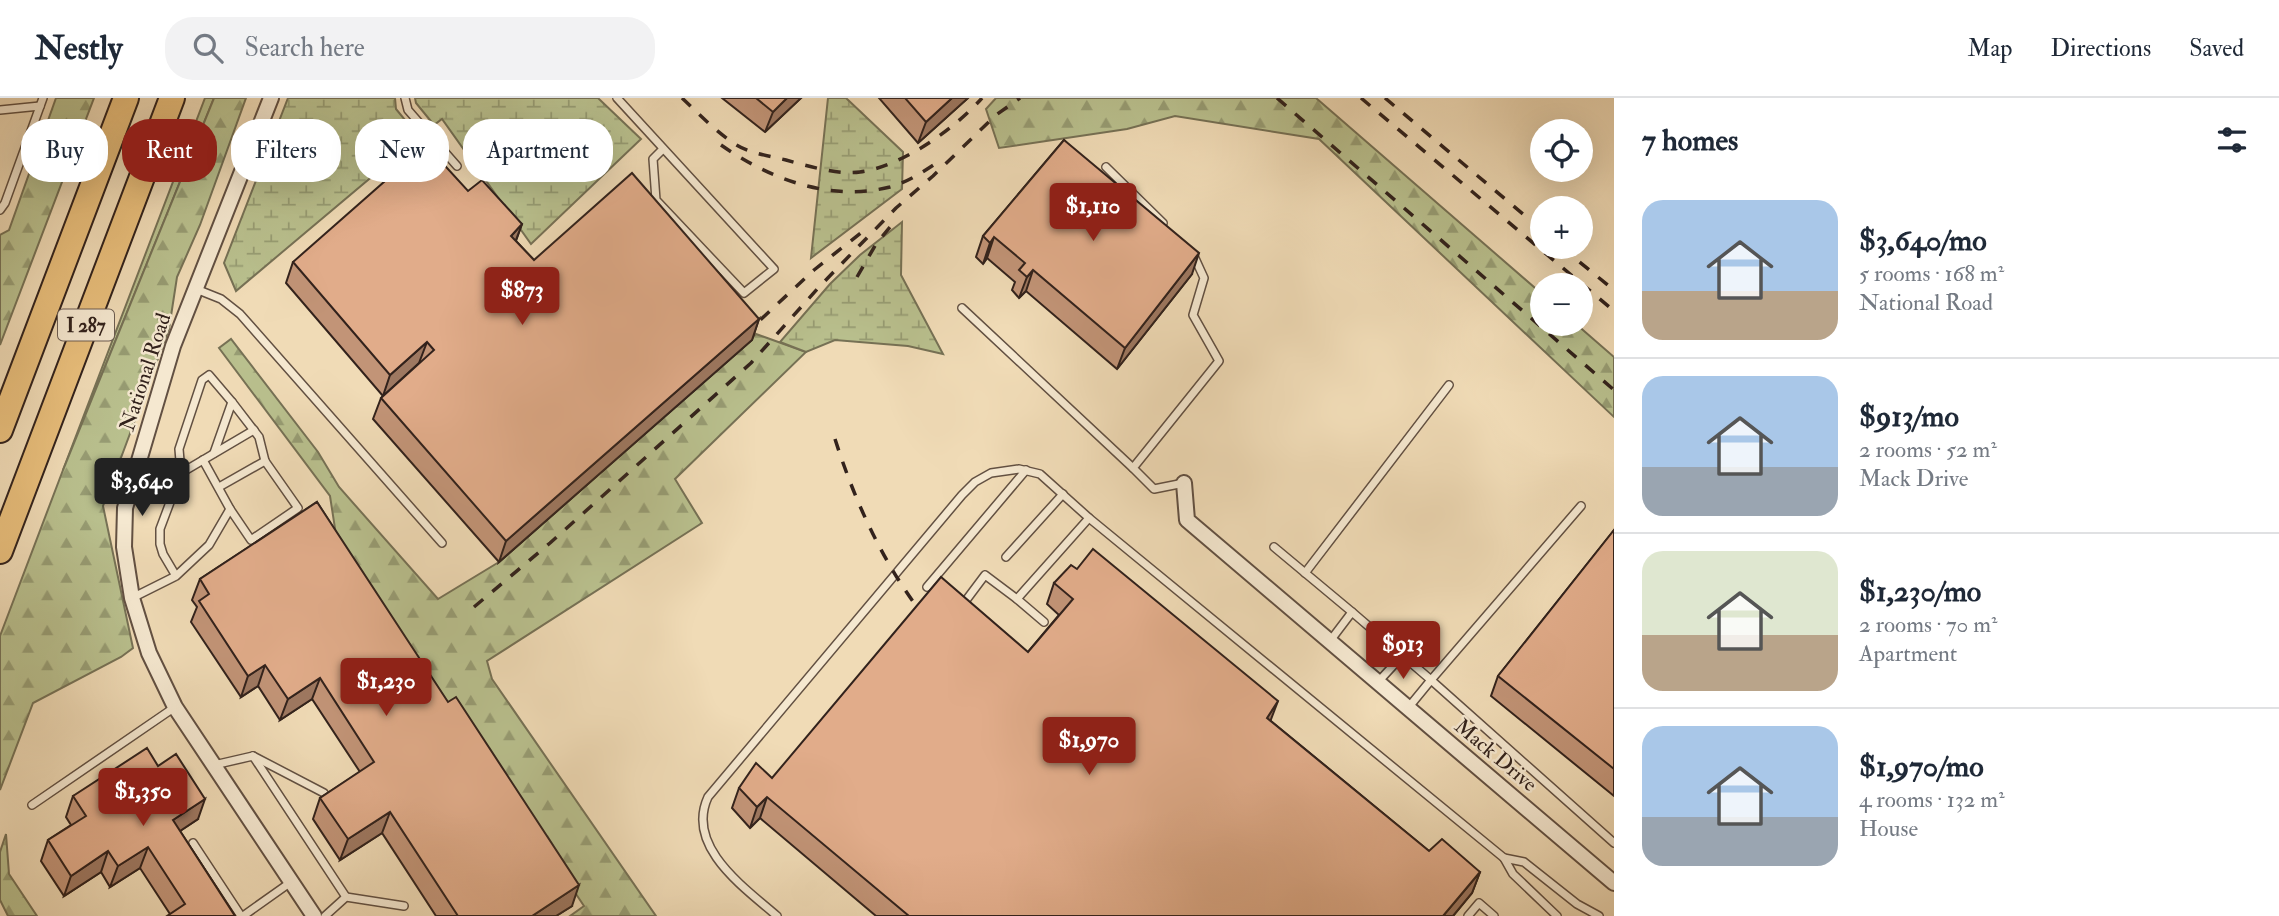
<!DOCTYPE html>
<meta charset="utf-8">
<style>
body{margin:0;font-family:"IM FELL Double Pica",serif;background:#f2f2f3;color:#1f2937;height:100vh;display:flex;flex-direction:column;font-size:26px;white-space:nowrap}
*{box-sizing:border-box;margin:0}
p{font-size:23px;color:#747a83}
.icon{flex:none;width:38px;height:38px;fill:none;stroke:currentColor;stroke-width:2;stroke-linecap:round;stroke-linejoin:round}
.map{position:relative;flex:1;overflow:hidden}
.side{display:flex;flex-direction:column;background:#fff;width:665px}
.side>*{flex:none}
.hud{position:absolute;left:21px;top:21px;width:665px;height:63px;display:flex;gap:14px}
.tools{position:absolute;left:1530px;top:21px;display:grid;gap:14px}
.tools a{display:grid;place-items:center;width:63px;height:63px;border-radius:50%;background:#fff;box-shadow:0 7px 28px #0002;font-size:35px}
.price{position:absolute;translate:-50% -60px;padding:0 16px;border-radius:7px;background:#8f2418;color:#fff;font-size:23px;line-height:46px;filter:drop-shadow(0 2px 4px #0008)}
.price::after{content:'';position:absolute;left:50%;top:42px;width:21px;height:16px;margin-left:-10px;background:inherit;clip-path:polygon(0 0,100% 0,50% 100%)}
.price.on{background:#222;color:#fff}
ul{padding:0;list-style:none}
li{display:flex;align-items:center;gap:21px;height:175px;padding:0 28px}
li+li{border-top:2px solid #e0e1e3}
li span{display:grid;place-items:center;flex:none;width:196px;height:140px;border-radius:21px;color:#555}
li>.icon{margin-inline-start:auto}
span .icon{width:84px;height:84px;fill:#fffc;stroke-width:1}
li b{font-size:30px}
h2{display:flex;justify-content:space-between;align-items:center;height:84px;padding:0 28px;font-size:30px}
.tag{padding:0 24px;border-radius:28px;background:#fff;box-shadow:0 7px 28px #0002;font-size:24px;line-height:63px}
.tag.on{background:#8f2418;color:#fff}
header{display:flex;align-items:center;gap:42px;box-sizing:border-box;height:98px;padding:0 35px;background:#fff;border-bottom:2px solid #e0e1e3}
header strong{font-size:33px}
nav{display:flex;gap:38px;margin-inline-start:auto;font-size:24px}
.search{width:490px;height:63px;background:#f2f2f3;display:flex;align-items:center;gap:18px;box-sizing:border-box;padding:0 24px;border-radius:28px;color:#747a83;font-size:26px}
main{display:flex;flex:1;min-height:0}
.map>svg:first-child{display:block}
</style>
<header>
<strong>Nestly</strong>
<div class="search"><svg class="icon" aria-label="search" viewBox="0 0 24 24"><circle cx="10" cy="10" r="6"/><path d="M15 15l6 6"/></svg>Search here</div>
<nav><a>Map</a><a>Directions</a><a>Saved</a></nav>
</header>
<main>
<div class="map">
<svg width="1614" height="818" viewBox="0 0 1614 818">
<defs>
<pattern id="forest-firs" width="22" height="20" patternUnits="userSpaceOnUse" patternTransform="scale(1.75)"><rect width="22" height="20" fill="#b9c08e"/><path d="M5 1l3.5 6h-7zM16 11l3.5 6h-7z" fill="#979c73"/></pattern>
<pattern id="wetland-marsh" width="20" height="14" patternUnits="userSpaceOnUse" patternTransform="scale(1.75)"><rect width="20" height="14" fill="#b9c08e"/><path d="M1 5h8M5 5V1M11 12h8M15 12V8" fill="none" stroke="#979c73"/></pattern>
</defs>
<rect width="100%" height="100%" fill="#f0dbb6"/>
<filter id="stains"><feTurbulence type="fractalNoise" baseFrequency=".00286" numOctaves="4"/><feColorMatrix values="0 0 0 0 .2 0 0 0 0 .09 0 0 0 0 .02 0 0 0 .5 -.17"/></filter>
<radialGradient id="worn" r=".72"><stop offset=".6" stop-color="#630" stop-opacity="0"/><stop offset="1" stop-color="#630" stop-opacity=".3"/></radialGradient>
<path fill="#b9c08e" stroke="#767155" stroke-width="2" d="M205 0H214L63 372Z"/>
<g fill="url(#forest-firs)" stroke="#767155" stroke-width="2">
<path d="M56 0H94L0 247V137L9 132Z"/>
<path d="M214 0H246L200 127 177 179 169 231 103 408 133 550 121 559 33 605 0 692V538L63 372Z"/>
<path d="M996 0H1316L1542 196V226H1576L1614 259V319L1319 41 1175 18 1127 31 999 50 986 11Z"/>
<path d="M756 236 806 254 675 381 702 425 487 563 492 581 656 818H570L584 808 336 437 330 398 219 250 231 241 318 354 339 389 438 501 499 464Z"/>
<path d="M6 736 9 776 37 818H8L0 802V754Z"/>
</g>
<g fill="url(#wetland-marsh)" stroke="#767155" stroke-width="2">
<path d="M288 0H395L396 11 419 39 236 193 224 165Z"/>
<path d="M415 0H598L641 41 531 146 442 21 434 27 416 5Z"/>
<path d="M828 0H846L903 54 902 91 811 160Z"/>
<path d="M902 124 901 177 943 256 908 248 835 242 806 254 780 244 830 186 860 157Z"/>
</g>
<g fill="none" stroke-linecap="round" stroke-linejoin="round">
<g stroke="#625042" stroke-width="10">
<g id="service">
<path d="M405 0 408 12 457 68"/>
<path d="M617 0 774 171 744 195 656 102 653 61 663 51"/>
<path d="M0 12 40 8"/>
<path d="M1106 69 1163 125"/>
<path d="M0 112 5 105 43 0"/>
<path d="M196 191 221 201 240 216 442 445"/>
<path d="M962 210 1133 370"/>
<path d="M214 355 232 304"/>
<path d="M203 362 230 411"/>
<path d="M181 375 254 332"/>
<path d="M1184 385 1154 391 1133 370 1219 263 1193 217 1204 180 1193 156"/>
<path d="M219 389 265 363"/>
<path d="M1274 449 1352 514"/>
<path d="M1006 459 1063 396"/>
<path d="M1305 475 1449 287"/>
<path d="M927 489 1026 372"/>
<path d="M132 500 176 478 163 456 160 446V431L181 375 179 351 202 282 209 277 232 304 259 339 265 363 298 410 251 442 230 411 209 447 176 478"/>
<path d="M1017 501 1044 524"/>
<path d="M967 508 964 505 985 477 1017 501 1089 420"/>
<path d="M1330 543 1352 514 1431 582 1581 408"/>
<path d="M1378 584 1402 558"/>
<path d="M1408 610 1431 582 1614 745"/>
<path d="M253 658 324 695"/>
<path d="M214 667 253 658 346 799"/>
<path d="M32 707 175 609"/>
<path d="M193 745 241 818"/>
<path d="M1504 760 1513 776 1557 818"/>
<path d="M243 818 291 784"/>
<path d="M325 818 346 799 404 808"/>
<path d="M777 818C745 790 685 749 708 699L962 397 975 384 991 375 1019 371 1040 376 1089 420 1504 760 1524 764 1577 806 1599 818"/>
<path d="M1468 818 1479 805 1494 818"/>
</g>
</g>
<g stroke="#625042" stroke-width="18">
<g id="minor">
<path d="M271 0 173 248 125 410 124 449 132 500 149 555 175 609 314 818"/>
<path d="M1184 385 1187 422 1614 785"/>
</g>
</g>
<g stroke="#32221c" stroke-width="28">
<g id="motorway">
<path d="M0 332 126 0"/>
<path d="M0 453 172 0"/>
</g>
</g>
<use href="#service" stroke="#f5e8d0" stroke-width="7"/>
<use href="#minor" stroke="#f5e8d0" stroke-width="14"/>
<use href="#motorway" stroke="#e8be7b" stroke-width="24"/>
<g stroke="#32221c" stroke-width="3.5" stroke-dasharray="12 12" stroke-linecap="butt">
<path d="M682 0C699 16 715 33 735 46 749 55 769 58 786 62 808 68 837 77 860 74 901 69 956 30 982 0"/>
<path d="M1277 0 1614 292"/>
<path d="M1361 0 1614 213"/>
<path d="M1385 0 1542 132"/>
<path d="M721 47C770 81 829 104 890 89 908 84 923 74 938 64"/>
<path d="M1561 149 1614 192"/>
<path d="M857 179 876 146 890 129"/>
<path d="M743 238 814 172 867 130"/>
<path d="M835 341C854 401 882 463 920 513"/>
<path d="M474 509 550 445 751 265 819 189 896 110 933 78 996 17 1020 0"/>
</g>
</g>
<g fill="#c29477" stroke="#32221c" stroke-width="2">
<path d="M722 0H801L765 34Z"/>
<path d="M879 0H968L918 45Z"/>
<path d="M1064 42 1192 176 1117 271 1026 193 1019 200 1012 192 1015 184 987 160 983 166 976 159 983 138Z"/>
<path d="M468 93 522 126 516 143 534 162 759 221 752 242 499 464 373 321 381 300 383 298 286 185 293 164Z"/>
<path d="M317 404 572 808 556 818H436L382 735 340 762 313 721 320 700 360 674 312 601 280 622 258 588 241 599 191 524 197 509 192 502 200 481Z"/>
<path d="M1614 432V698L1491 598 1498 578Z"/>
<path d="M1054 485 1271 623 1429 753 1480 774 1472 795 1453 818H876L760 720 750 730 732 710 739 690 772 680 1028 554 1059 517 1047 506Z"/>
<path d="M158 668 198 721 180 733 235 818 170 816 140 770 110 789 101 774 64 798 41 763 48 742 71 727 66 719 73 698Z"/>
</g>
<g fill="#9e7861" stroke="#32221c" stroke-width="2">
<path d="M787 0H801L765 34 773 14Z"/>
<path d="M952 0H968L918 45 926 24Z"/>
<path d="M522 126 514 147 511 138Z"/>
<path d="M994 139 987 160 983 166 990 145Z"/>
<path d="M1199 155 1192 176 1117 271 1125 250Z"/>
<path d="M1033 172 1026 193 1019 200 1027 179Z"/>
<path d="M759 221 752 242 499 464 506 443Z"/>
<path d="M427 244 419 265 383 298 390 277Z"/>
<path d="M265 567 258 588 241 599 248 578Z"/>
<path d="M320 580 312 601 280 622 288 601Z"/>
<path d="M1278 603 1270 624 1267 620Z"/>
<path d="M767 699 760 720 750 730 757 709Z"/>
<path d="M205 701 198 721 165 743 173 722Z"/>
<path d="M390 714 382 735 340 762 348 741Z"/>
<path d="M148 749 140 770 110 789 118 768Z"/>
<path d="M108 753 101 774 64 798 71 778Z"/>
<path d="M1480 774 1472 795 1453 818H1443Z"/>
<path d="M579 787 572 808 556 818H532Z"/>
</g>
<g fill="#e1ac8a" stroke="#32221c" stroke-width="2">
<path d="M756 0H787L773 14Z"/>
<path d="M905 0H952L926 24Z"/>
<path d="M1064 42 1199 155 1125 250 1033 172 1027 179 1019 172 1025 165 994 139 990 145 983 138Z"/>
<path d="M426 47 468 93 482 82 522 126 511 138 534 162 632 75 759 221 506 443 381 300 434 252 427 244 390 277 293 164Z"/>
<path d="M317 404 448 604 456 599 579 787 532 818H458L390 714 348 741 320 700 374 664 320 580 288 601 265 567 248 578 199 503 209 496 200 481Z"/>
<path d="M1614 432V671L1498 578Z"/>
<path d="M1093 451 1278 603 1267 620 1429 753 1442 741 1480 774 1443 818H909L767 699 757 709 739 690 756 665 772 680 941 479 1028 554 1073 501 1054 485 1071 467 1077 471Z"/>
<path d="M147 650 158 668 176 656 205 701 173 722 235 818H167L185 806 148 749 118 768 108 753 71 778 48 742 86 718 73 698Z"/>
</g>
<g text-anchor="middle" stroke-width="5" stroke-linejoin="round" paint-order="stroke">
<rect fill="#f5e8d0" stroke="#6c5d52" stroke-width="2" x="58" y="211.5" width="56" height="31" rx="5"/>
<g font-size="19" font-weight="bold" fill="#32221c">
<text x="86" y="234">I 287</text>
</g>
<g font-size="21" fill="#32221c" stroke="#f5e8d0">
<text transform="translate(145 274) rotate(-72)" y="7">National Road</text>
<text transform="translate(1496 657) rotate(40)" y="7">Mack Drive</text>
</g>
</g>
<rect width="100%" height="100%" filter="url(#stains)"/>
<rect width="100%" height="100%" fill="url(#worn)"/>
</svg>
<div class="tools">
<a><svg class="icon" aria-label="locate" viewBox="0 0 24 24"><circle cx="12" cy="12" r="6"/><path d="M12 2v4M12 18v4M2 12h4M18 12h4"/></svg></a>
<a>+</a>
<a>−</a>
</div>
<b class="price" style="left:1093px;top:145px">$1,110</b>
<b class="price" style="left:522px;top:229px">$873</b>
<b class="price on" style="left:142px;top:420px">$3,640</b>
<b class="price" style="left:1403px;top:583px">$913</b>
<b class="price" style="left:386px;top:620px">$1,230</b>
<b class="price" style="left:1089px;top:679px">$1,970</b>
<b class="price" style="left:143px;top:730px">$1,350</b>
<div class="hud">
<a class="tag">Buy</a>
<a class="tag on">Rent</a>
<a class="tag">Filters</a>
<a class="tag">New</a>
<a class="tag">Apartment</a>
</div>
</div>
<section class="side">
<h2>7 homes<svg class="icon" aria-label="filters" viewBox="0 0 24 24"><path d="M4 7h16M4 17h16"/><circle cx="9" cy="7" r="2"/><circle cx="15" cy="17" r="2"/></svg></h2>
<ul>
<li><span style="background:linear-gradient(#a9c7e8 65%,#b9a48a 0)"><svg class="icon" aria-label="home" viewBox="0 0 24 24"><path d="M3 11l9-7 9 7M6 9v11h12V9"/></svg></span><div><b>$3,640/mo</b><p>5 rooms · 168 m²</p><p>National Road</p></div></li>
<li><span style="background:linear-gradient(#a9c7e8 65%,#9aa5b1 0)"><svg class="icon" aria-label="home" viewBox="0 0 24 24"><path d="M3 11l9-7 9 7M6 9v11h12V9"/></svg></span><div><b>$913/mo</b><p>2 rooms · 52 m²</p><p>Mack Drive</p></div></li>
<li><span style="background:linear-gradient(#dfe7d0 60%,#b9a48a 0)"><svg class="icon" aria-label="home" viewBox="0 0 24 24"><path d="M3 11l9-7 9 7M6 9v11h12V9"/></svg></span><div><b>$1,230/mo</b><p>2 rooms · 70 m²</p><p>Apartment</p></div></li>
<li><span style="background:linear-gradient(#a9c7e8 65%,#9aa5b1 0)"><svg class="icon" aria-label="home" viewBox="0 0 24 24"><path d="M3 11l9-7 9 7M6 9v11h12V9"/></svg></span><div><b>$1,970/mo</b><p>4 rooms · 132 m²</p><p>House</p></div></li>
</ul>
</section>
</main>
